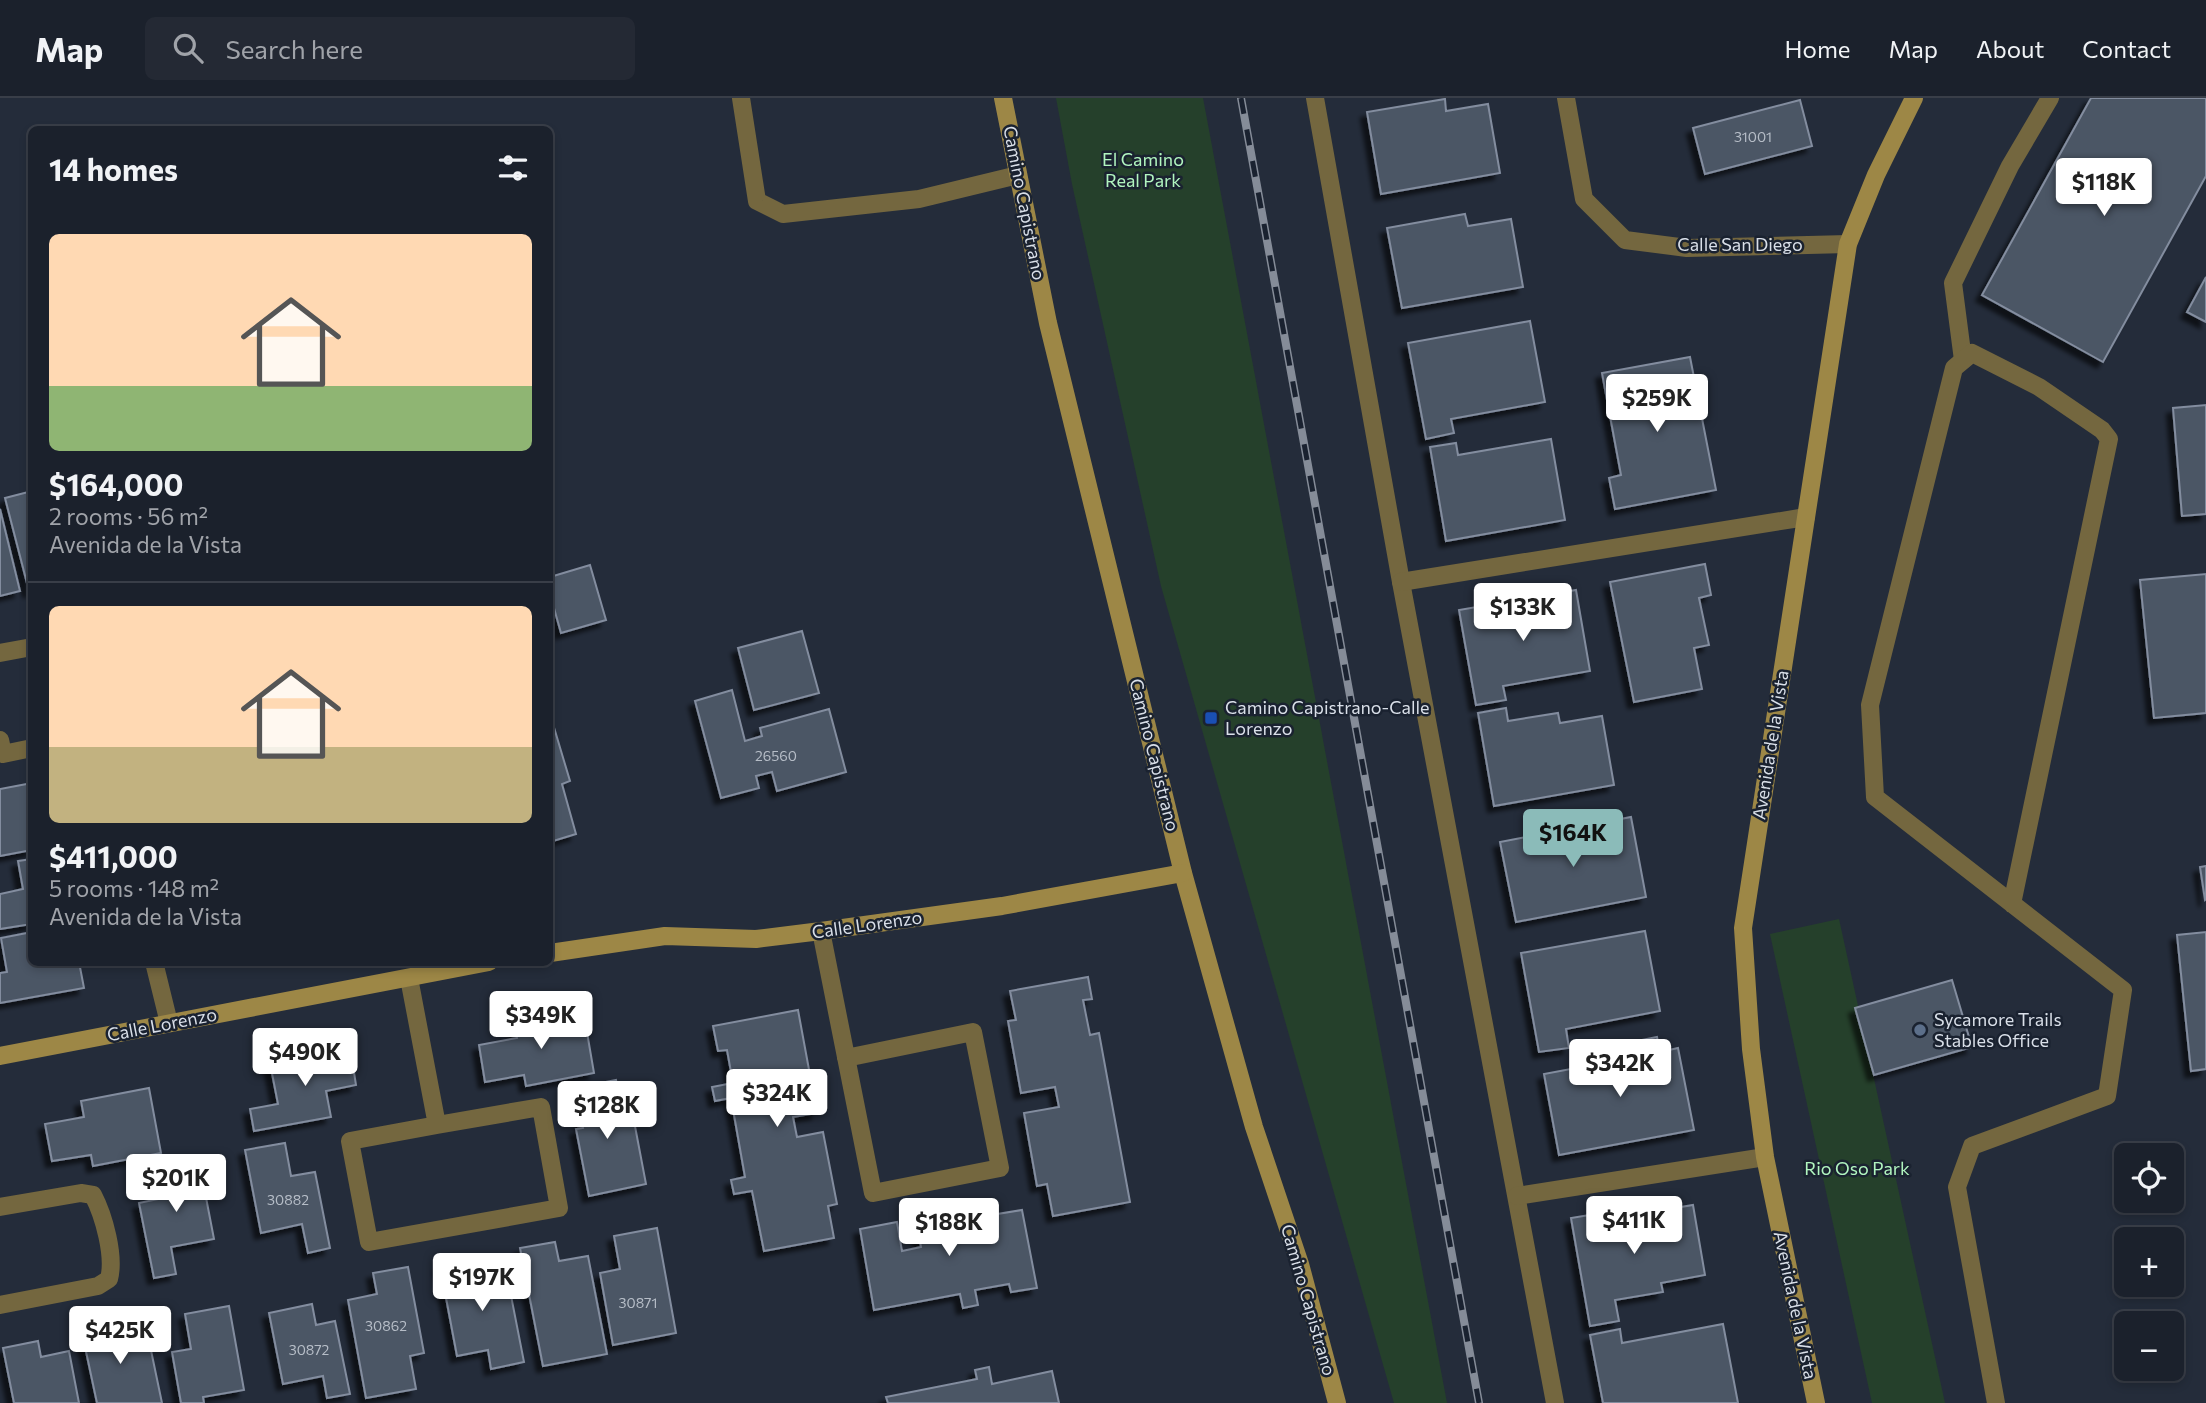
<!DOCTYPE html>
<meta charset="utf-8">
<style>
body{margin:0;font-family:Commissioner,sans-serif;background:#242934;color:#f1f3f6;height:100vh;display:flex;flex-direction:column;font-size:26px;white-space:nowrap}
*{box-sizing:border-box;margin:0}
p{font-size:23px;color:#a0a3a9}
.icon{flex:none;width:38px;height:38px;fill:none;stroke:currentColor;stroke-width:2;stroke-linecap:round;stroke-linejoin:round}
.map{position:relative;flex:1;overflow:hidden}
.panel{position:absolute;left:28px;top:28px;width:525px;height:840px;display:flex;flex-direction:column;background:#1b212c;border-radius:10px;box-shadow:0 4px 10px #0003,0 0 0 2px #393e48}
.panel>*{flex:none}
.controls{position:absolute;left:2114px;top:1045px;display:grid;gap:14px}
.controls a{display:grid;place-items:center;width:70px;height:70px;border-radius:10px;background:#1b212c;box-shadow:0 4px 10px #0003,0 0 0 2px #393e48;font-size:35px}
.price{position:absolute;translate:-50% -60px;padding:0 16px;border-radius:7px;background:#fff;color:#222;font-size:23px;line-height:46px;filter:drop-shadow(0 2px 4px #0008)}
.price::after{content:'';position:absolute;left:50%;top:42px;width:21px;height:16px;margin-left:-10px;background:inherit;clip-path:polygon(0 0,100% 0,50% 100%)}
.price.on{background:#8bbbb9;color:#111}
ul{padding:0;list-style:none}
li{display:grid;align-content:center;gap:14px;height:371px;padding:0 21px}
li+li{border-top:2px solid #393e48}
li span{display:grid;place-items:center;height:217px;border-radius:10px;color:#555}
li>.icon{margin-inline-start:auto}
span .icon{width:126px;height:126px;fill:#fffc;stroke-width:1}
li b{font-size:30px}
h2{display:flex;justify-content:space-between;align-items:center;height:84px;padding:0 21px;font-size:30px}
header{display:flex;align-items:center;gap:42px;box-sizing:border-box;height:98px;padding:0 35px;background:#1b212c;border-bottom:2px solid #393e48}
header strong{font-size:33px}
nav{display:flex;gap:38px;margin-inline-start:auto;font-size:24px}
.search{width:490px;height:63px;background:#242934;display:flex;align-items:center;gap:18px;box-sizing:border-box;padding:0 24px;border-radius:10px;color:#a0a3a9;font-size:26px}
.map>svg:first-child{display:block}
</style>
<header>
<strong>Map</strong>
<div class="search"><svg class="icon" aria-label="search" viewBox="0 0 24 24"><circle cx="10" cy="10" r="6"/><path d="M15 15l6 6"/></svg>Search here</div>
<nav><a>Home</a><a>Map</a><a>About</a><a>Contact</a></nav>
</header>
<div class="map">
<svg width="2206" height="1305" viewBox="0 0 2206 1305">
<defs>
<filter id="shadow"><feDropShadow dx="-6" dy="6" stdDeviation="2" flood-color="#0009"/></filter>
</defs>
<rect width="100%" height="100%" fill="#242c3a"/>
<g fill="#25402b">
<path d="M1056 0H1203L1447 1305H1394L1161 488 1072 86Z"/>
<path d="M1839 821 1945 1305H1872L1770 836Z"/>
</g>
<g fill="#4c5665" stroke="#838d9f" stroke-width="2" filter="url(#shadow)">
<path d="M2091 0H2206V78L2103 264 1982 197Z"/>
<path d="M1445 1 1446 13 1488 6 1500 75 1381 96 1367 14Z"/>
<path d="M1800 2 1812 48 1705 76 1693 30Z"/>
<path d="M1465 116 1468 128 1511 121 1523 189 1402 210 1387 130Z"/>
<path d="M2206 179V224L2187 214Z"/>
<path d="M1530 223 1545 304 1451 321 1454 335 1426 341 1408 245Z"/>
<path d="M1690 259 1716 392 1615 411 1609 380 1621 377 1602 275Z"/>
<path d="M2206 307V416L2182 418 2173 310Z"/>
<path d="M1551 341 1565 422 1446 443 1430 349 1456 345 1458 357Z"/>
<path d="M32 393V493H29L5 400Z"/>
<path d="M0 411 20 493 0 498Z"/>
<path d="M1705 466 1711 497 1699 500 1709 547 1694 550 1702 591 1634 604 1610 484Z"/>
<path d="M590 467 606 522 561 535 550 496V479Z"/>
<path d="M2206 476V615L2154 620 2140 482Z"/>
<path d="M1576 492 1590 573 1503 588 1506 602 1476 607 1459 512Z"/>
<path d="M802 533 819 595 754 612 738 550Z"/>
<path d="M732 592 745 643 762 638 760 630 829 611 846 674 777 693 772 674 756 678 759 690 721 700 695 603Z"/>
<path d="M1506 610 1508 623 1558 615 1560 625 1602 618 1614 687 1494 708 1478 615Z"/>
<path d="M550 616 570 683 562 686 576 736 550 744Z"/>
<path d="M32 685V752L0 758V691Z"/>
<path d="M1631 719 1646 799 1516 824 1500 744Z"/>
<path d="M32 761V826L0 831V796L23 791 18 763Z"/>
<path d="M2206 768V801L2205 802 2200 769Z"/>
<path d="M1645 833 1660 913 1566 931 1569 950 1539 954 1521 855Z"/>
<path d="M32 834V864H79L84 890 0 905V875L7 874 1 840Z"/>
<path d="M2206 834V971L2191 973 2177 837Z"/>
<path d="M1088 879 1092 901 1083 902 1090 937 1099 935 1130 1104 1053 1118 1047 1086 1037 1088 1024 1015 1059 1009 1055 989 1021 995 1008 923 1016 922 1010 893Z"/>
<path d="M1952 882 1972 949 1874 977 1855 910Z"/>
<path d="M583 911 594 975 526 988 524 977 485 984 479 947 517 940 514 924Z"/>
<path d="M798 912 817 1015 793 1019 797 1039 823 1034 837 1106 828 1108 834 1140 764 1153 752 1093 734 1096 731 1082 745 1079 731 1000 715 1003 712 989 733 985 727 952 718 953 713 928Z"/>
<path d="M1657 939 1660 954 1678 950 1694 1032 1559 1057 1544 976 1619 962 1617 947Z"/>
<path d="M350 949 356 987 326 993 331 1019 254 1033 250 1011 278 1006 270 965Z"/>
<path d="M616 982 624 1025 634 1023 646 1086 589 1098 576 1031 583 1030 575 990Z"/>
<path d="M149 990 161 1055 93 1068 91 1057 52 1063 45 1026 84 1019 81 1003Z"/>
<path d="M285 1045 291 1078 315 1074 330 1150 308 1155 302 1126 261 1135 245 1052Z"/>
<path d="M198 1058 214 1141 171 1149 176 1176 154 1180 139 1105 163 1100 156 1066Z"/>
<path d="M1693 1107 1705 1177 1661 1185 1663 1194 1615 1202 1619 1223 1590 1228 1571 1120 1608 1114 1609 1121Z"/>
<path d="M990 1108 991 1117 1022 1112 1037 1190 1011 1194 1009 1186 975 1192 978 1207 963 1210 960 1196 874 1212 860 1131 897 1124 902 1153 921 1149 916 1121Z"/>
<path d="M657 1130 676 1235 613 1247 600 1175 620 1171 614 1138Z"/>
<path d="M555 1144 559 1163 588 1158 607 1256 543 1268 520 1150Z"/>
<path d="M475 1161 478 1177 506 1172 524 1264 491 1271 488 1252 457 1258 440 1168Z"/>
<path d="M408 1169 424 1255 410 1258 416 1291 366 1300 348 1202 377 1196 373 1175Z"/>
<path d="M312 1206 316 1227 335 1223 350 1296 327 1300 323 1278 283 1286 269 1215Z"/>
<path d="M229 1208 244 1292 203 1299 204 1305H181L172 1254 191 1251 185 1216Z"/>
<path d="M117 1223 121 1243 148 1238 162 1305H97L81 1230Z"/>
<path d="M1723 1226 1738 1305H1603L1590 1237 1620 1231 1622 1245Z"/>
<path d="M38 1243 41 1259 69 1253 79 1305H14L3 1250Z"/>
<path d="M989 1269 992 1286 1052 1273 1059 1305H888L886 1299 977 1281 975 1272Z"/>
</g>
<g fill="none" stroke-linecap="round" stroke-linejoin="round">
<g stroke="#74673f" stroke-width="18">
<path d="M741 0 757 103 783 116 919 101 1018 77"/>
<path d="M1315 0 1401 484 1555 1305"/>
<path d="M1963 262 1953 185 2010 68 2050 0"/>
<path d="M1401 484 1806 419"/>
<path d="M821 833 873 1095 1000 1070 973 934 846 960"/>
<path d="M1517 1098 1765 1059"/>
<path d="M1996 1305 1957 1089 1972 1048 2107 998 2123 892 1875 699 1870 607 1954 270 1972 255 2039 289 2102 332 2109 341 2012 806"/>
</g>
<g stroke="#74673f" stroke-width="18">
<path d="M1566 0 1584 101 1625 142 1687 150 1848 146"/>
<path d="M0 555 32 549"/>
<path d="M0 642 3 656 32 650"/>
<path d="M154 864 169 925"/>
<path d="M409 880 437 1027 350 1043 369 1144 559 1110 541 1009 437 1027"/>
<path d="M0 1109 81 1095 93 1097C104 1118 115 1158 109 1181L98 1188 0 1207"/>
</g>
<g stroke="#9d8746" stroke-width="18">
<path d="M1003 0 1048 225 1183 775 1254 1029 1300 1166 1337 1305"/>
<path d="M550 855 665 838 756 841 821 833 1002 808 1183 775"/>
<path d="M0 958 489 864"/>
<path d="M1816 1305 1765 1059 1751 951 1743 830 1848 146 1876 77 1914 0"/>
</g>
<g stroke="#858c98" stroke-width="8">
<path id="rail" d="M1241 0 1479 1305"/>
</g>
<use href="#rail" stroke="#1a2230" stroke-width="5" stroke-dasharray="16" stroke-linecap="butt"/>
</g>
<rect fill="#1a4fb4" stroke="#1a2230" stroke-width="2.5" x="1204" y="613" width="14" height="14" rx="3.5"/>
<circle fill="#5c6f8a" stroke="#1a2230" stroke-width="2.5" cx="1920" cy="932" r="7"/>
<g text-anchor="middle" stroke-width="5" stroke-linejoin="round" paint-order="stroke">
<g font-size="14" fill="#b6bdc7">
<text x="1753" y="44">31001</text>
<text x="776" y="663">26560</text>
<text x="288" y="1107">30882</text>
<text x="638" y="1210">30871</text>
<text x="386" y="1233">30862</text>
<text x="309" y="1257">30872</text>
</g>
<g font-size="18" fill="#b1f5bf" stroke="#1a2230">
<text x="1143" y="68">El Camino<tspan x="1143" dy="21">Real Park</tspan></text>
<text x="1857" y="1077">Rio Oso Park</text>
</g>
<g font-size="18" fill="#d9dfe8" stroke="#1a2230">
<text transform="translate(1024 105) rotate(79)" y="6">Camino Capistrano</text>
<text x="1740" y="153">Calle San Diego</text>
<text transform="translate(1771 647) rotate(-81)" y="6">Avenida de la Vista</text>
<text transform="translate(1154 657) rotate(76)" y="6">Camino Capistrano</text>
<text transform="translate(867 827) rotate(-8)" y="6">Calle Lorenzo</text>
<text transform="translate(162 927) rotate(-11)" y="6">Calle Lorenzo</text>
<text transform="translate(1308 1202) rotate(74)" y="6">Camino Capistrano</text>
<text transform="translate(1795 1207) rotate(78)" y="6">Avenida de la Vista</text>
</g>
<g font-size="18" fill="#d9dfe8" stroke="#1a2230" text-anchor="start">
<text x="1225" y="616">Camino Capistrano-Calle<tspan x="1225" dy="21">Lorenzo</tspan></text>
<text x="1934" y="928">Sycamore Trails<tspan x="1934" dy="21">Stables Office</tspan></text>
</g>
</g>
</svg>
<div class="controls">
<a><svg class="icon" aria-label="locate" viewBox="0 0 24 24"><circle cx="12" cy="12" r="6"/><path d="M12 2v4M12 18v4M2 12h4M18 12h4"/></svg></a>
<a>+</a>
<a>−</a>
</div>
<b class="price" style="left:2104px;top:120px">$118K</b>
<b class="price" style="left:1657px;top:336px">$259K</b>
<b class="price" style="left:1523px;top:545px">$133K</b>
<b class="price on" style="left:1573px;top:771px">$164K</b>
<b class="price" style="left:541px;top:953px">$349K</b>
<b class="price" style="left:305px;top:990px">$490K</b>
<b class="price" style="left:1620px;top:1001px">$342K</b>
<b class="price" style="left:777px;top:1031px">$324K</b>
<b class="price" style="left:607px;top:1043px">$128K</b>
<b class="price" style="left:176px;top:1116px">$201K</b>
<b class="price" style="left:1634px;top:1158px">$411K</b>
<b class="price" style="left:949px;top:1160px">$188K</b>
<b class="price" style="left:482px;top:1215px">$197K</b>
<b class="price" style="left:120px;top:1268px">$425K</b>
<section class="panel">
<h2>14 homes<svg class="icon" aria-label="filters" viewBox="0 0 24 24"><path d="M4 7h16M4 17h16"/><circle cx="9" cy="7" r="2"/><circle cx="15" cy="17" r="2"/></svg></h2>
<ul>
<li><span style="background:linear-gradient(#ffd9b3 70%,#8fb573 0)"><svg class="icon" aria-label="home" viewBox="0 0 24 24"><path d="M3 11l9-7 9 7M6 9v11h12V9"/></svg></span><div><b>$164,000</b><p>2 rooms · 56 m²</p><p>Avenida de la Vista</p></div></li>
<li><span style="background:linear-gradient(#ffd9b3 65%,#c2b280 0)"><svg class="icon" aria-label="home" viewBox="0 0 24 24"><path d="M3 11l9-7 9 7M6 9v11h12V9"/></svg></span><div><b>$411,000</b><p>5 rooms · 148 m²</p><p>Avenida de la Vista</p></div></li>
</ul>
</section>
</div>
